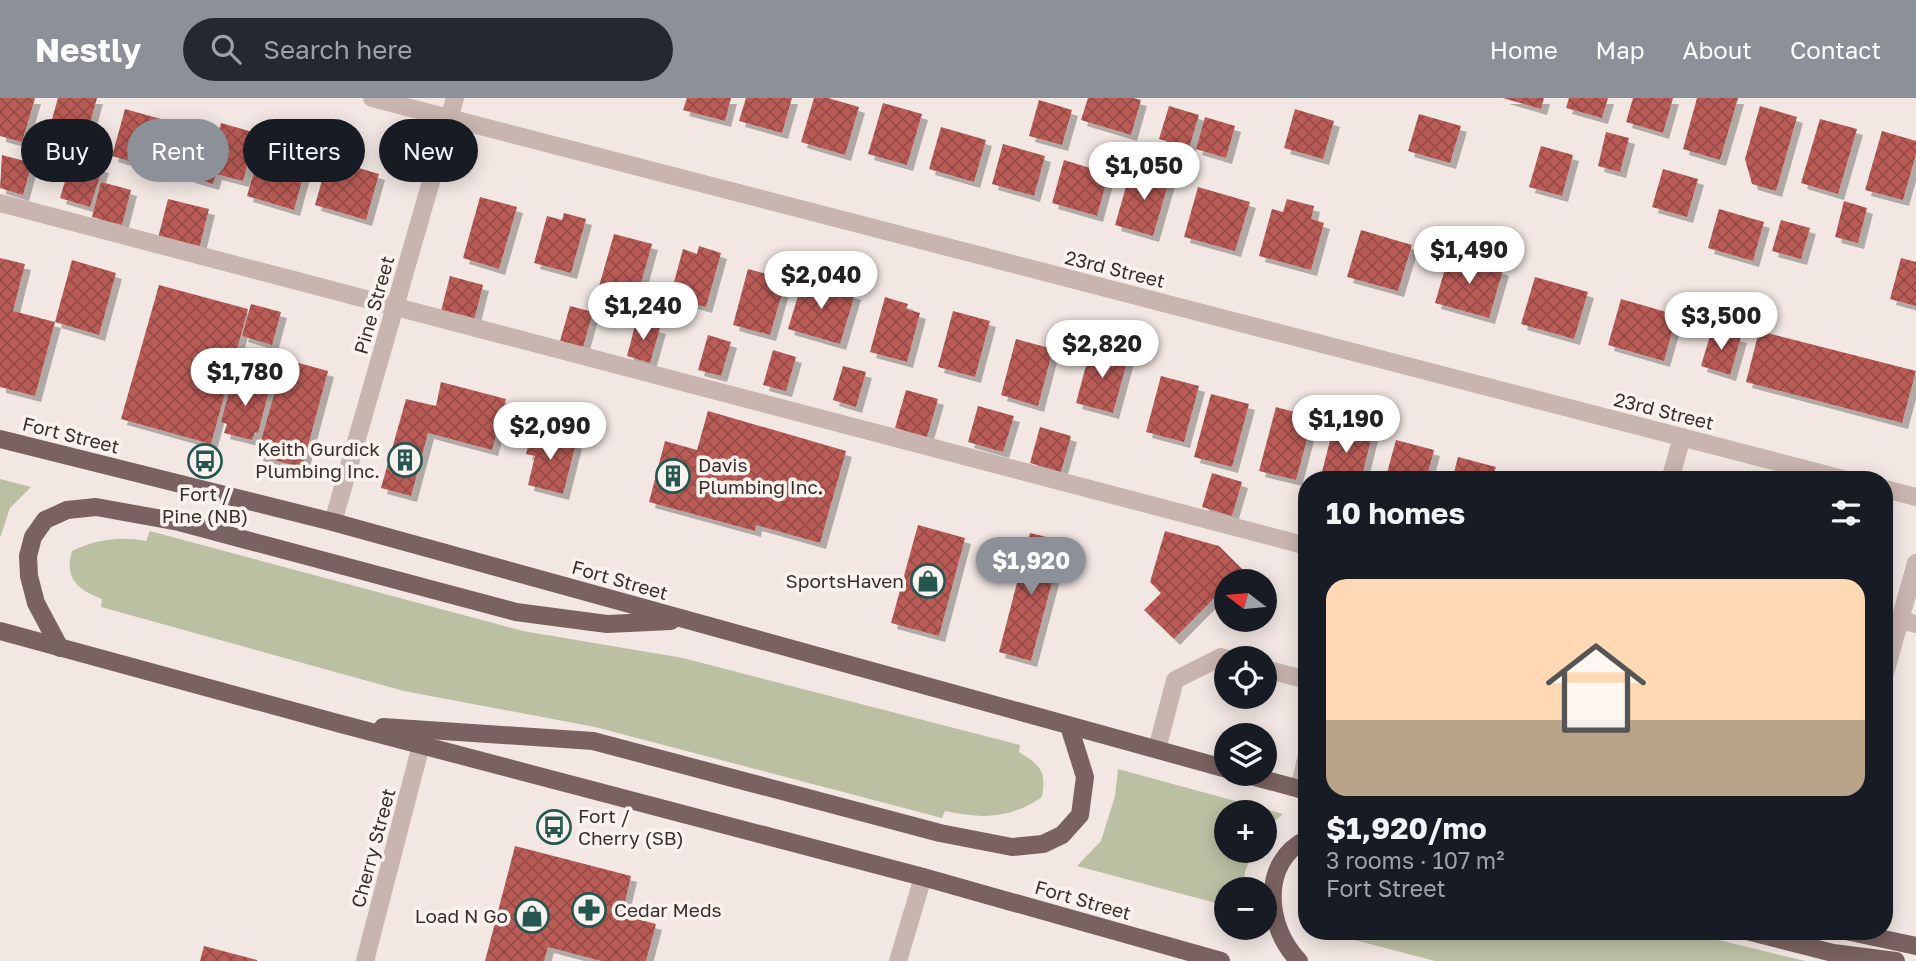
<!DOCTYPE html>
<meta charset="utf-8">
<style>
body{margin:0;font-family:"Golos Text",sans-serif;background:#242831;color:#f1f3f6;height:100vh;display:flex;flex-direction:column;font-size:26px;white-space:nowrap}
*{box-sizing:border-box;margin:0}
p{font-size:23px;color:#9ea1a6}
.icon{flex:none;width:38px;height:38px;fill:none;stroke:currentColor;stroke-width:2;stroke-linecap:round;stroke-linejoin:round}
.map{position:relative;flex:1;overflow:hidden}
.side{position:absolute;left:1298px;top:373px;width:595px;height:469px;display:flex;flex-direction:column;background:#171b24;border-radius:28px;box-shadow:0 4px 18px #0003}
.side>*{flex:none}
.guide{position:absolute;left:21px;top:21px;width:665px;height:63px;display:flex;gap:14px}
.needle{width:46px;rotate:286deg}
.fabs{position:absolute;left:1214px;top:471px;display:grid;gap:14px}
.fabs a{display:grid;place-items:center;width:63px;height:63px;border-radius:50%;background:#171b24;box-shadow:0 4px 18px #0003;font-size:35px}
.price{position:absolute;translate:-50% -60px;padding:0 16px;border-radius:24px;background:#fff;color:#222;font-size:23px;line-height:46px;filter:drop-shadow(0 2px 4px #0008)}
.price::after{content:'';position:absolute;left:50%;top:42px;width:21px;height:16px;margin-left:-10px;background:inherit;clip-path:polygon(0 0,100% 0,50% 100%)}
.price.on{background:#8c9099;color:#fff}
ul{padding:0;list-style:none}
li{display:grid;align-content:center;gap:14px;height:371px;padding:0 28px}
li+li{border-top:2px solid #363941}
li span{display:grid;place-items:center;height:217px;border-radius:21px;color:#555}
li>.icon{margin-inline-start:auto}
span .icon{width:126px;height:126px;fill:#fffc;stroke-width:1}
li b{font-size:30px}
h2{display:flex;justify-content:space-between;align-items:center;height:84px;padding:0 28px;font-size:30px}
.tag{padding:0 24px;border-radius:32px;background:#171b24;box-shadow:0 4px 18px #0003;font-size:24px;line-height:63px}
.tag.on{background:#8c9099;color:#fff}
header{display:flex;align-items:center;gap:42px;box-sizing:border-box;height:98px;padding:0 35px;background:#8c9099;color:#fff}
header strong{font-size:33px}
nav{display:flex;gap:38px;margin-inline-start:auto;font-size:24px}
.search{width:490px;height:63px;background:#242831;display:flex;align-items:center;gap:18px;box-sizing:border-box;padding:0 24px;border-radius:38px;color:#9ea1a6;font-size:26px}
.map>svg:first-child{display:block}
</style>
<header>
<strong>Nestly</strong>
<div class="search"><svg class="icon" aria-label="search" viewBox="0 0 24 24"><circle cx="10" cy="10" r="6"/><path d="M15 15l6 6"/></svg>Search here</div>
<nav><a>Home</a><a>Map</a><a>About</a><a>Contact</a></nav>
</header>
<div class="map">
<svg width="1916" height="863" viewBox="0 0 1916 863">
<defs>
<pattern id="building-cross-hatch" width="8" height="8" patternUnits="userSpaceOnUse" patternTransform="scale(1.75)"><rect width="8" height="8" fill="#ba5b57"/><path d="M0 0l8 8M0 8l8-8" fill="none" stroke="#984c48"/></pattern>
<filter id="shadow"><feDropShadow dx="6" dy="6" stdDeviation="0" flood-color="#0004"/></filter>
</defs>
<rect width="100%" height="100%" fill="#f2e7e2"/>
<g fill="#bcc0a3">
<path d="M0 381 31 389 10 410 0 440Z"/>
<path d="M150 433 523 533 683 560 1020 647 1019 654C1040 667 1047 673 1042 699 1010 721 983 721 945 713L942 720 595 629 404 593 101 509 102 501C78 492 64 481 72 453 95 442 120 438 146 443Z"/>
<path d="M1118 671 1283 716 1265 731V714H1227V752L1253 753 1245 774 1243 791H1227V808L1077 768 1101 743 1115 698Z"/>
<path d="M1347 833H1682L1805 863H1435L1347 840Z"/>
</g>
<g fill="url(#building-cross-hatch)" filter="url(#shadow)">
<path d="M0 0H35L22 44 0 38Z"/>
<path d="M58 0H97L83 50 47 39Z"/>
<path d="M687 0H731L725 23 683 12Z"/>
<path d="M746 0H792L782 35 739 23Z"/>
<path d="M814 0H828L859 9 845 57 801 44Z"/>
<path d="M1088 0H1133L1141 2 1131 37 1081 22Z"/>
<path d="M1503 0H1544L1541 11Z"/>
<path d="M1569 0H1608L1602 20 1566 10Z"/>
<path d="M1633 0H1673L1663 35 1626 24Z"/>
<path d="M1697 0H1738L1720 62 1683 51Z"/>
<path d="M1039 2 1072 12 1062 47 1029 38Z"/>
<path d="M883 5 922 16 907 67 868 56Z"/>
<path d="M1169 8 1199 17 1189 50 1159 41Z"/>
<path d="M1760 8 1797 19 1776 93 1752 86 1745 61Z"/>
<path d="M125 11 179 26 166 74 112 58Z"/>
<path d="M1295 11 1334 23 1323 61 1284 50Z"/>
<path d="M1419 16 1461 28 1450 65 1408 53Z"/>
<path d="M1205 19 1235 28 1226 60 1196 51Z"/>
<path d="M1820 21 1857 31 1838 96 1801 85Z"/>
<path d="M221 25 256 35 243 83 216 76 213 86 189 79 203 28 219 33Z"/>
<path d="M941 29 986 42 974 84 929 71Z"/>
<path d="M1882 33 1916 43V56L1903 102 1865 92Z"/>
<path d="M1606 34 1629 40 1620 74 1598 68Z"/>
<path d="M263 40 310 54 294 112 247 98Z"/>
<path d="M1003 46 1045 58 1034 98 992 86Z"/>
<path d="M1541 48 1573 57 1562 98 1529 89Z"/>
<path d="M2 57 32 65 23 97 0 90Z"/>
<path d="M72 60 103 69 90 109 60 100Z"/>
<path d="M328 61 379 76 366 122 315 107Z"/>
<path d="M1092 61 1111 67 1097 118 1052 105 1064 62 1090 70Z"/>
<path d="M1147 69 1171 76 1153 138 1115 127 1128 82 1143 86Z"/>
<path d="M1663 71 1698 81 1687 119 1652 109Z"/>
<path d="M101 84 131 92 122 127 92 119Z"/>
<path d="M1198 89 1250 104 1235 153 1184 139Z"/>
<path d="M480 99 517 109 499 171 463 160Z"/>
<path d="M168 101 209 111 199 151 158 140Z"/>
<path d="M1287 101 1314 108 1311 121 1324 125 1311 172 1259 158 1272 111 1283 114Z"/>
<path d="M1844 103 1867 110 1858 145 1835 139Z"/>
<path d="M1719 111 1764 124 1753 163 1708 150Z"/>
<path d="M564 115 586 121 571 175 534 165 547 118 562 122Z"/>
<path d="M1781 122 1810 130 1801 161 1772 153Z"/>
<path d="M1361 132 1412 147 1398 193 1347 179Z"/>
<path d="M614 136 652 146 636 203 598 192Z"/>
<path d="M699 148 721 155 706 209 670 199 683 151 697 156Z"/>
<path d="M1449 157 1503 172 1489 220 1435 205Z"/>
<path d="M0 160 25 166 13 213 55 224 72 162 116 175 99 237 55 224 35 298 0 289Z"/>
<path d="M1901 160 1916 164V208L1890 201Z"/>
<path d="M748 171 786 181 770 237 733 227Z"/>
<path d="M450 178 483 187 474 222 441 213Z"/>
<path d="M1535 179 1588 194 1574 241 1521 226Z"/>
<path d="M803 181 855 196 840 246 788 231Z"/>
<path d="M159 187 248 211 211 346 121 321Z"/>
<path d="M885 199 908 206 906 211 920 215 907 264 870 254Z"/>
<path d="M1621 201 1677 217 1664 263 1608 247Z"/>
<path d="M251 206 281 214 272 247 242 238Z"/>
<path d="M570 208 593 214 583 249 560 243Z"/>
<path d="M953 213 990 223 975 279 938 269Z"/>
<path d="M636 224 660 230 650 265 627 258Z"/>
<path d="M1712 231 1741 239 1730 277 1701 268Z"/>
<path d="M1759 233 1916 273 1902 325 1746 284Z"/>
<path d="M708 237 731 244 721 278 698 272Z"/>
<path d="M1016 241 1053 251 1038 308 1001 297Z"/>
<path d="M1091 249 1128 260 1113 315 1076 305Z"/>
<path d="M773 252 796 259 786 293 763 287Z"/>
<path d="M284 261 328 273 302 370 257 357Z"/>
<path d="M843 268 866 274 856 309 833 302Z"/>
<path d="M1161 278 1199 288 1184 344 1146 334Z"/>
<path d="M233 279 270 289 258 335 255 334 252 342 224 335 227 326 221 324Z"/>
<path d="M441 284 506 301 492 352 428 335 411 398 381 390 406 301 436 308Z"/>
<path d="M906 292 938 301 927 339 895 330Z"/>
<path d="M1211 296 1249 306 1232 369 1194 359Z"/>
<path d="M978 308 1014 318 1003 354 968 344Z"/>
<path d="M1276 309 1313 319 1296 382 1259 373Z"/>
<path d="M708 313 846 353 820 445 756 427 755 433 649 404 665 343 697 352Z"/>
<path d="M1334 327 1372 337 1361 382H1320Z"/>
<path d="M1040 329 1071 338 1061 374 1030 365Z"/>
<path d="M532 334 576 345 563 396 528 387 535 358 526 356Z"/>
<path d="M1396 342 1434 352 1426 382H1385Z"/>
<path d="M1458 359 1496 369 1492 382H1452Z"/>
<path d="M1212 375 1242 384 1232 418 1202 409Z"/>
<path d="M918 427 965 440 939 538 891 525Z"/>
<path d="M1165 433 1219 448 1242 471 1231 483H1227V487L1174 541 1144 512 1161 495 1150 484Z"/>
<path d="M1030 435 1063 443 1031 563 999 554Z"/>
<path d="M515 748 631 778 622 817 656 826 646 863H601L548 849 544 863H485Z"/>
<path d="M204 848 257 862V863H200Z"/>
</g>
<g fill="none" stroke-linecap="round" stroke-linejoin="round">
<g stroke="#c9b5af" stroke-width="18">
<path d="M0 105 1307 448"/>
<path d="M1670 382 1682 339"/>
<path d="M1900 522 1916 526"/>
<path d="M1265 571 1307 582"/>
<path d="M1157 651 1175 582 1221 559 1227 561"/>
<path d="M1299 691 1307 657"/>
</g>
<g stroke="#c9b5af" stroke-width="18">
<path d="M372 0 1847 382"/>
<path d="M1885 391 1916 399"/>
<path d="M333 424 455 0"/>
<path d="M1885 575 1916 465"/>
<path d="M365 863 421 647"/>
<path d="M898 863 923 779"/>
</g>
<g stroke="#79625f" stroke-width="18">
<path d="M0 341 333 424 1227 671"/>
<path d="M0 533 341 626 923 779 1221 863"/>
<path d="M60 550 36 505 29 478 28 458 33 439 45 422 67 412 96 409 179 424 516 514 607 526 671 523"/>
<path d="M383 629 593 643 940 735 1012 749 1043 746 1062 737 1080 717 1085 679 1069 628"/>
<path d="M1244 676 1307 693"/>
<path d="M1747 833 1833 855 1896 863"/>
<path d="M1846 833 1916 848"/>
<path d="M1299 863C1266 830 1259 764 1307 741"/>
</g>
</g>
<defs>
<g id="building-ring" transform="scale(1.75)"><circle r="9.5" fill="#f9f2ee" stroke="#255750" stroke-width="1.5"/><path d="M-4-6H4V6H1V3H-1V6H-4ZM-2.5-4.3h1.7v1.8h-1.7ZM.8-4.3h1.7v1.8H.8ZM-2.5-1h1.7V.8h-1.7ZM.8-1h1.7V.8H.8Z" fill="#255750"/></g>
<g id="bus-ring" transform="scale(1.75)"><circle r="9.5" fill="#f9f2ee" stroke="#255750" stroke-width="1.5"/><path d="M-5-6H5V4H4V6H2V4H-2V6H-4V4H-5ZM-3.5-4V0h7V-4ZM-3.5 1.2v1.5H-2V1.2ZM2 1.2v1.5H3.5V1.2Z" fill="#255750"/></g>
<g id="shop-ring" transform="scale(1.75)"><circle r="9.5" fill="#f9f2ee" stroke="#255750" stroke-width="1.5"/><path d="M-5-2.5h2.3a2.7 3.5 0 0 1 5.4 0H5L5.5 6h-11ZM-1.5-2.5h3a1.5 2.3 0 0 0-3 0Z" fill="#255750"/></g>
<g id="pharmacy-ring" transform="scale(1.75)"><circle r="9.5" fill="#f9f2ee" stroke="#255750" stroke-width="1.5"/><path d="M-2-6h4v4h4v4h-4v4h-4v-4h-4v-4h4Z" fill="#255750"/></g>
</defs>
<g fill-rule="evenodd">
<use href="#building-ring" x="405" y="362"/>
<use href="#bus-ring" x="205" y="363"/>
<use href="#building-ring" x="673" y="378"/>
<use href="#shop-ring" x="928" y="483"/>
<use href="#bus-ring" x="554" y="729"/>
<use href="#pharmacy-ring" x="589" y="812"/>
<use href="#shop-ring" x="532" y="818"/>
</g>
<g text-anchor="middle" stroke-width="7" stroke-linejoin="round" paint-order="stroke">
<g font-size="19" fill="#392e2c" stroke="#f9f2ee">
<text transform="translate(1115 171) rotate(14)" y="7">23rd Street</text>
<text transform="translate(374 207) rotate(-74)" y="7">Pine Street</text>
<text transform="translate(1664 313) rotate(14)" y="7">23rd Street</text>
<text transform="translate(71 337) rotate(14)" y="7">Fort Street</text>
<text transform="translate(620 482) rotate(16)" y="7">Fort Street</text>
<text transform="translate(373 750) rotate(-75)" y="7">Cherry Street</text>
<text transform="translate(1083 802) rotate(16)" y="7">Fort Street</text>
</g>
<g font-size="19" fill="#392e2c" stroke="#f9f2ee" text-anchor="end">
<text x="380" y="358">Keith Gurdick<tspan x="380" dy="22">Plumbing Inc.</tspan></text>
<text x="698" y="374" text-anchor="start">Davis<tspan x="698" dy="22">Plumbing Inc.</tspan></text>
<text x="205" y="403" text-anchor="middle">Fort /<tspan x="205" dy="22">Pine (NB)</tspan></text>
<text x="904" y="490">SportsHaven</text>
<text x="578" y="725" text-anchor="start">Fort /<tspan x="578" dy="22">Cherry (SB)</tspan></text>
<text x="614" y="819" text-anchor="start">Cedar Meds</text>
<text x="508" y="825">Load N Go</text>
</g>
</g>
</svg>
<div class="fabs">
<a><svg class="needle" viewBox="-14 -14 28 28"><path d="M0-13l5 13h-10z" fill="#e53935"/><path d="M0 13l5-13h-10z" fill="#9ea1a6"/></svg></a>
<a><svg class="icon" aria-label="locate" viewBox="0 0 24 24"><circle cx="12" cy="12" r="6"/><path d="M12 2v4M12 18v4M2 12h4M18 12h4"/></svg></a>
<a><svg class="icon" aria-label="layers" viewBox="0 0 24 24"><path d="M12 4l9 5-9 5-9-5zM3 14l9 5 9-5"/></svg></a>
<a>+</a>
<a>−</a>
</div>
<b class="price" style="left:1144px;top:104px">$1,050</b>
<b class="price" style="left:1469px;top:188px">$1,490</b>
<b class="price" style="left:821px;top:213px">$2,040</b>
<b class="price" style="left:643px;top:244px">$1,240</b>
<b class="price" style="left:1721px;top:254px">$3,500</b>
<b class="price" style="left:1102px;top:282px">$2,820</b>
<b class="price" style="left:245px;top:310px">$1,780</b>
<b class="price" style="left:1346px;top:357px">$1,190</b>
<b class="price" style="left:550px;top:364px">$2,090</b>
<b class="price on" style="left:1031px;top:499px">$1,920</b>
<div class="guide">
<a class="tag">Buy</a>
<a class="tag on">Rent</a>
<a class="tag">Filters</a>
<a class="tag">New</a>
</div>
<section class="side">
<h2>10 homes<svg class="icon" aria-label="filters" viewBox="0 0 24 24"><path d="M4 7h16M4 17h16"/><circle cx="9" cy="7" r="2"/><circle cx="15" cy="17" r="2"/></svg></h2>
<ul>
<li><span style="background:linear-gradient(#ffd9b3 65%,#b9a48a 0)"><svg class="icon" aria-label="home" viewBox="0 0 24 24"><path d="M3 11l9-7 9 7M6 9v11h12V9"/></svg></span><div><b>$1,920/mo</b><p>3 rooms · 107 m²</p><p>Fort Street</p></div></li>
</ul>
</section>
</div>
